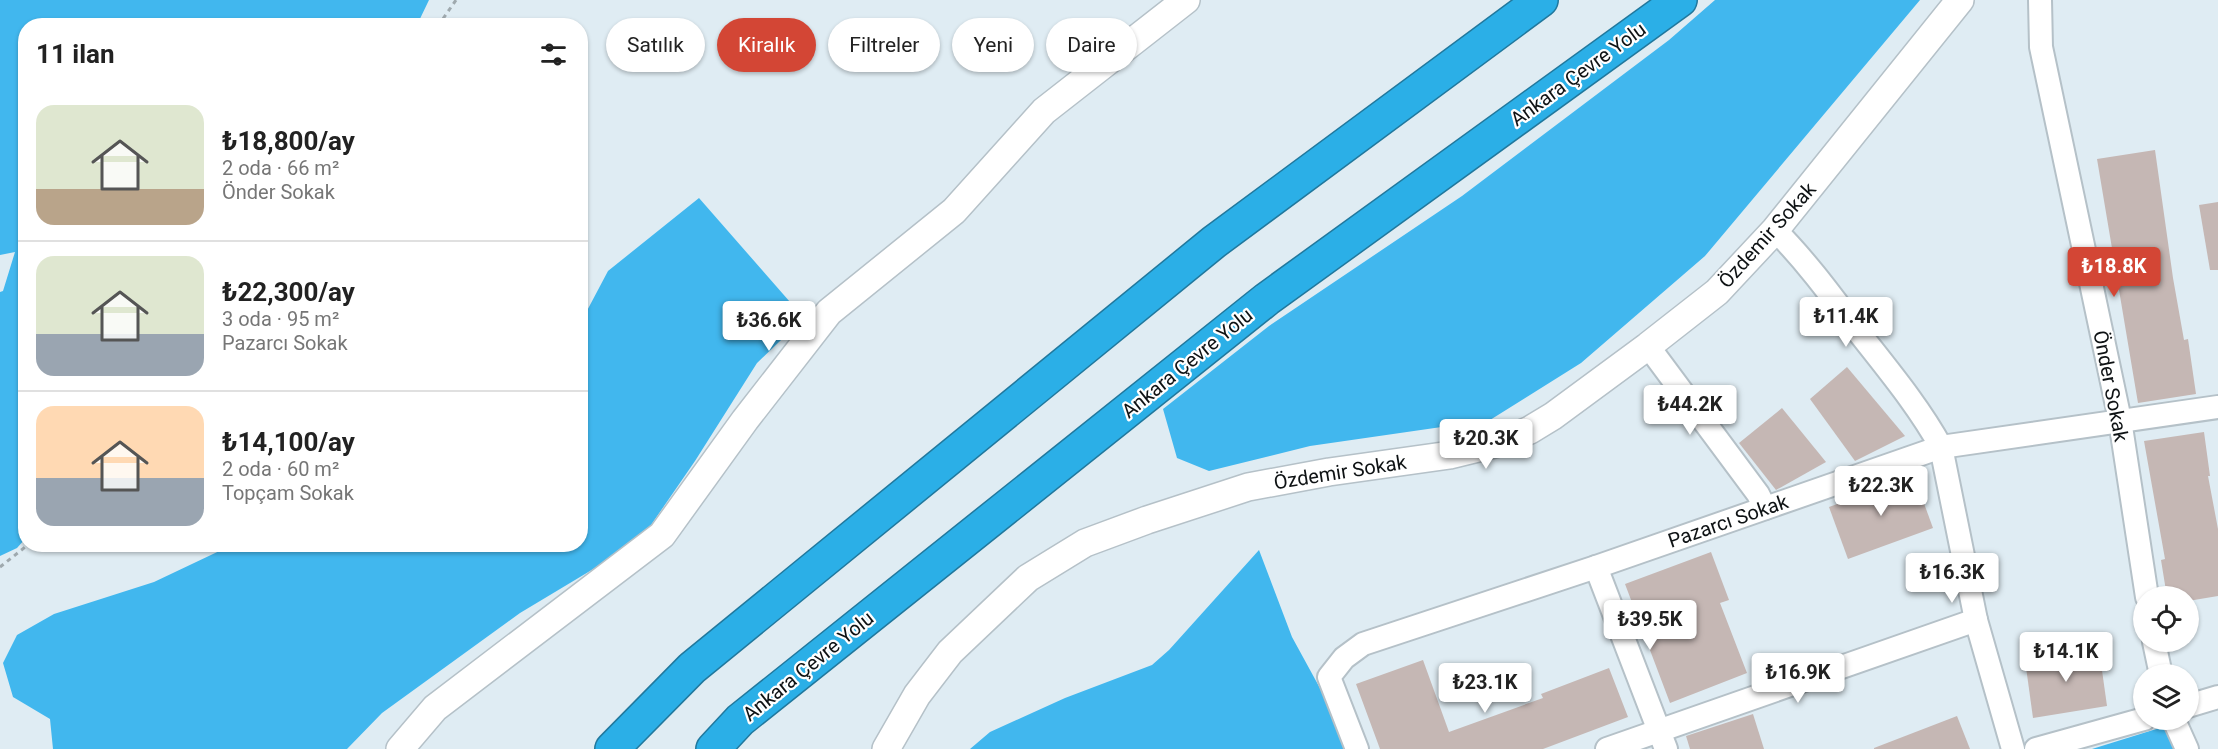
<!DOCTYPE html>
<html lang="tr">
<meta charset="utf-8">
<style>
body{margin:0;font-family:Roboto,sans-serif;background:#f6f6f6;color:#222;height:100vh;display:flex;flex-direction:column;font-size:22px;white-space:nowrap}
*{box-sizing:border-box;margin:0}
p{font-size:20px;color:#767676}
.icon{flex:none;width:33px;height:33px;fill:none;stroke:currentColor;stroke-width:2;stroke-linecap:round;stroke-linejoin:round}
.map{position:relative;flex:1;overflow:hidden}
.details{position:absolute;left:18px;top:18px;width:570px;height:534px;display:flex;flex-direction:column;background:#fff;border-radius:24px;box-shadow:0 2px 4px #0004}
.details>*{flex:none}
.banner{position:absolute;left:606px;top:18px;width:570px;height:54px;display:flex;gap:12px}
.tools{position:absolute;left:2133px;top:586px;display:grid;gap:12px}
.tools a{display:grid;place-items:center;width:66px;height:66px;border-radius:50%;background:#fff;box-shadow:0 2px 4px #0004;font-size:30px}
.price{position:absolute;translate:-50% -51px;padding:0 14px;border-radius:6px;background:#fff;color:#222;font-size:20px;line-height:39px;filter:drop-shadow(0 2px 3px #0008)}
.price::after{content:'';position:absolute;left:50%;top:36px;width:18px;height:14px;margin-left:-9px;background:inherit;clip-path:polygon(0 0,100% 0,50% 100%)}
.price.current{background:#d34635;color:#fff}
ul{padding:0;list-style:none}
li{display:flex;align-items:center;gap:18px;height:150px;padding:0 18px}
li+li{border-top:2px solid #e0e0e0}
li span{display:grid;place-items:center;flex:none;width:168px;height:120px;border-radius:18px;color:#555}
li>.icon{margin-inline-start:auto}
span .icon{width:72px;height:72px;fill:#fffc;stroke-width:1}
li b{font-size:26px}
h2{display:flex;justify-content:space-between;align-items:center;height:72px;padding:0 18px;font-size:26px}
.pill{padding:0 21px;border-radius:27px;background:#fff;box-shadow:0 2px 4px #0004;font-size:21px;line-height:54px}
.pill.current{background:#d34635;color:#fff}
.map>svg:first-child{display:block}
</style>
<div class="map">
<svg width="2218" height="749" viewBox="0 0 2218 749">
<rect width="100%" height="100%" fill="#dfecf3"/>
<g fill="#41b7ee">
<path d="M0 0H429L417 25 26 26 25 539 17 548 0 556V292L3 291 15 252 0 255Z"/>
<path d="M1715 0H1920L1705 256 1581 363 1490 420 1310 446 1209 471 1177 458 1163 409 1269 326 1462 196 1669 40Z"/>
<path d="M699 198 804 318 757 363 695 461 640 541 520 613 382 713 347 749H53L50 719 13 697 3 663 17 635 54 614 154 582 232 545 580 544 581 322 608 271Z"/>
<path d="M1259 550 1292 637 1333 712 1345 749H970L990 732 1065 698 1152 665 1169 650Z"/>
<path d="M2166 726 2178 749H2092Z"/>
</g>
<g fill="#c5b7b4">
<path d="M2155 150 2173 278 2184 340 2188 339 2196 394 2138 403 2097 159Z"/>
<path d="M2218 202V270H2210L2199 205Z"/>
<path d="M1847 367 1905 436 1855 461 1810 399Z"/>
<path d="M1782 408 1826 462 1776 490 1739 443Z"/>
<path d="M2204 432 2210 476H2208L2218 529V596L2188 601V597H2167L2161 560 2165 559 2144 441Z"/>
<path d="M1914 476 1933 528 1848 559 1829 507Z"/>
<path d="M1711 552 1729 600 1720 603 1747 673 1670 703 1625 584Z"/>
<path d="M2099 649 2107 706 2033 718 2025 660Z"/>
<path d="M1423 660 1449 732 1543 698 1541 694 1609 668 1628 717 1543 749H1380L1356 684Z"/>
<path d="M1753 714 1764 749H1690L1686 736Z"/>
<path d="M1957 716 1970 749H1874V748Z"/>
</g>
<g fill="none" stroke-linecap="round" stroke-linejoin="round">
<g stroke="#b5c1c8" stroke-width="26">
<g id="minor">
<path d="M2040 0 2041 47 2120 420 2147 597"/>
<path d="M1775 230C1807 262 1833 298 1860 334 1889 371 1919 407 1941 447L1976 620 2013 749"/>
<path d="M1648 346 1758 494 1765 508"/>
<path d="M1596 567 1666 749"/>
<path d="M2154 642 2161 675"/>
<path d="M2188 706 2218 697"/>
<path d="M2174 720 2187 749"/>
<path d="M1357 749 1329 677 1344 658 1363 644 1596 567 1941 447 2218 407"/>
<path d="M1607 749 1976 620"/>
<path d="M2036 749 2144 719"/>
</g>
</g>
<g stroke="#b5c1c8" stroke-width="30">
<g id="tertiary">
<path d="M400 749 435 708 662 535 745 420 829 312 954 211 1044 111 1186 0"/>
<path d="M886 749 917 695 950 652 1028 578 1085 543 1147 520 1248 487 1329 472 1450 455 1499 443 1530 430 1553 416 1648 346 1717 292 1775 230 1960 0"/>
</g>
</g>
<g stroke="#21789d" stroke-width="36">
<g id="motorway">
<path d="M612 749 692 668 1214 242 1541 0"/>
<path d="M713 749 740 720 1267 299 1680 0"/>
</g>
</g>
<g stroke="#9fa9ae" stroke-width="3" stroke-dasharray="4.5 4.5" stroke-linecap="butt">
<path d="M438 26 456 0"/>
<path d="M0 567 29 544"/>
</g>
<use href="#minor" stroke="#fff" stroke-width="22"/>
<use href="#tertiary" stroke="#fff" stroke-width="27"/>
<use href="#motorway" stroke="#2bafe7" stroke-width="33"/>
</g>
<g text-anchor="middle" stroke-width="4.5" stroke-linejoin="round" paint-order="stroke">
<g font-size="20" fill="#0e1214" stroke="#fff">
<text transform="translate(1578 74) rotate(-36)" y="7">Ankara Çevre Yolu</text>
<text transform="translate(1767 235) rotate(-48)" y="7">Özdemir Sokak</text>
<text transform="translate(1187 363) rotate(-39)" y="7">Ankara Çevre Yolu</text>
<text transform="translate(2111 386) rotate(79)" y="7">Önder Sokak</text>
<text transform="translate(1340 472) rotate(-9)" y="7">Özdemir Sokak</text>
<text transform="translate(1728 521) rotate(-19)" y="7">Pazarcı Sokak</text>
<text transform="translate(808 666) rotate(-39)" y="7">Ankara Çevre Yolu</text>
</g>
</g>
</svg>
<div class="tools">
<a><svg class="icon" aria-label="locate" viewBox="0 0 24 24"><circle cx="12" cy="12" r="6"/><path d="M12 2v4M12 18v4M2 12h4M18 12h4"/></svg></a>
<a><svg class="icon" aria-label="layers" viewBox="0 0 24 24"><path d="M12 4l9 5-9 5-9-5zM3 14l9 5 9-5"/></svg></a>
</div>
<b class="price current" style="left:2114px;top:298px">₺18.8K</b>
<b class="price" style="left:1846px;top:348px">₺11.4K</b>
<b class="price" style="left:769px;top:352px">₺36.6K</b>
<b class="price" style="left:1690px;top:436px">₺44.2K</b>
<b class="price" style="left:1486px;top:470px">₺20.3K</b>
<b class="price" style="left:1881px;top:517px">₺22.3K</b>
<b class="price" style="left:1952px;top:604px">₺16.3K</b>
<b class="price" style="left:1650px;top:651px">₺39.5K</b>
<b class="price" style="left:2066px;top:683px">₺14.1K</b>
<b class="price" style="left:1798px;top:704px">₺16.9K</b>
<b class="price" style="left:1485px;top:714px">₺23.1K</b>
<div class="banner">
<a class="pill">Satılık</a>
<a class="pill current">Kiralık</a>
<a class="pill">Filtreler</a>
<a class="pill">Yeni</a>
<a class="pill">Daire</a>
</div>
<section class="details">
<h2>11 ilan<svg class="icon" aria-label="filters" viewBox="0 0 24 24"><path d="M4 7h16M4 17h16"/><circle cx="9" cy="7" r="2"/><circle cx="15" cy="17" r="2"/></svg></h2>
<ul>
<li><span style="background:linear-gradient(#dfe7d0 70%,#b9a48a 0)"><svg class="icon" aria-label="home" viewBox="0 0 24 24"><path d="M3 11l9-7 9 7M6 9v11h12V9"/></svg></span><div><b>₺18,800/ay</b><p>2 oda · 66 m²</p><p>Önder Sokak</p></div></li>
<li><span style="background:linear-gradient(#dfe7d0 65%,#9aa5b1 0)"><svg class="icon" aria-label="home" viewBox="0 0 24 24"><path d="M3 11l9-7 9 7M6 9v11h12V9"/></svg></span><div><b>₺22,300/ay</b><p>3 oda · 95 m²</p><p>Pazarcı Sokak</p></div></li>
<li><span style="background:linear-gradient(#ffd9b3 60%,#9aa5b1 0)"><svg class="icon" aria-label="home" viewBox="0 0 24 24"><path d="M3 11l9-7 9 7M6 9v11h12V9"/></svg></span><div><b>₺14,100/ay</b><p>2 oda · 60 m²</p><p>Topçam Sokak</p></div></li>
</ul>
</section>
</div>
